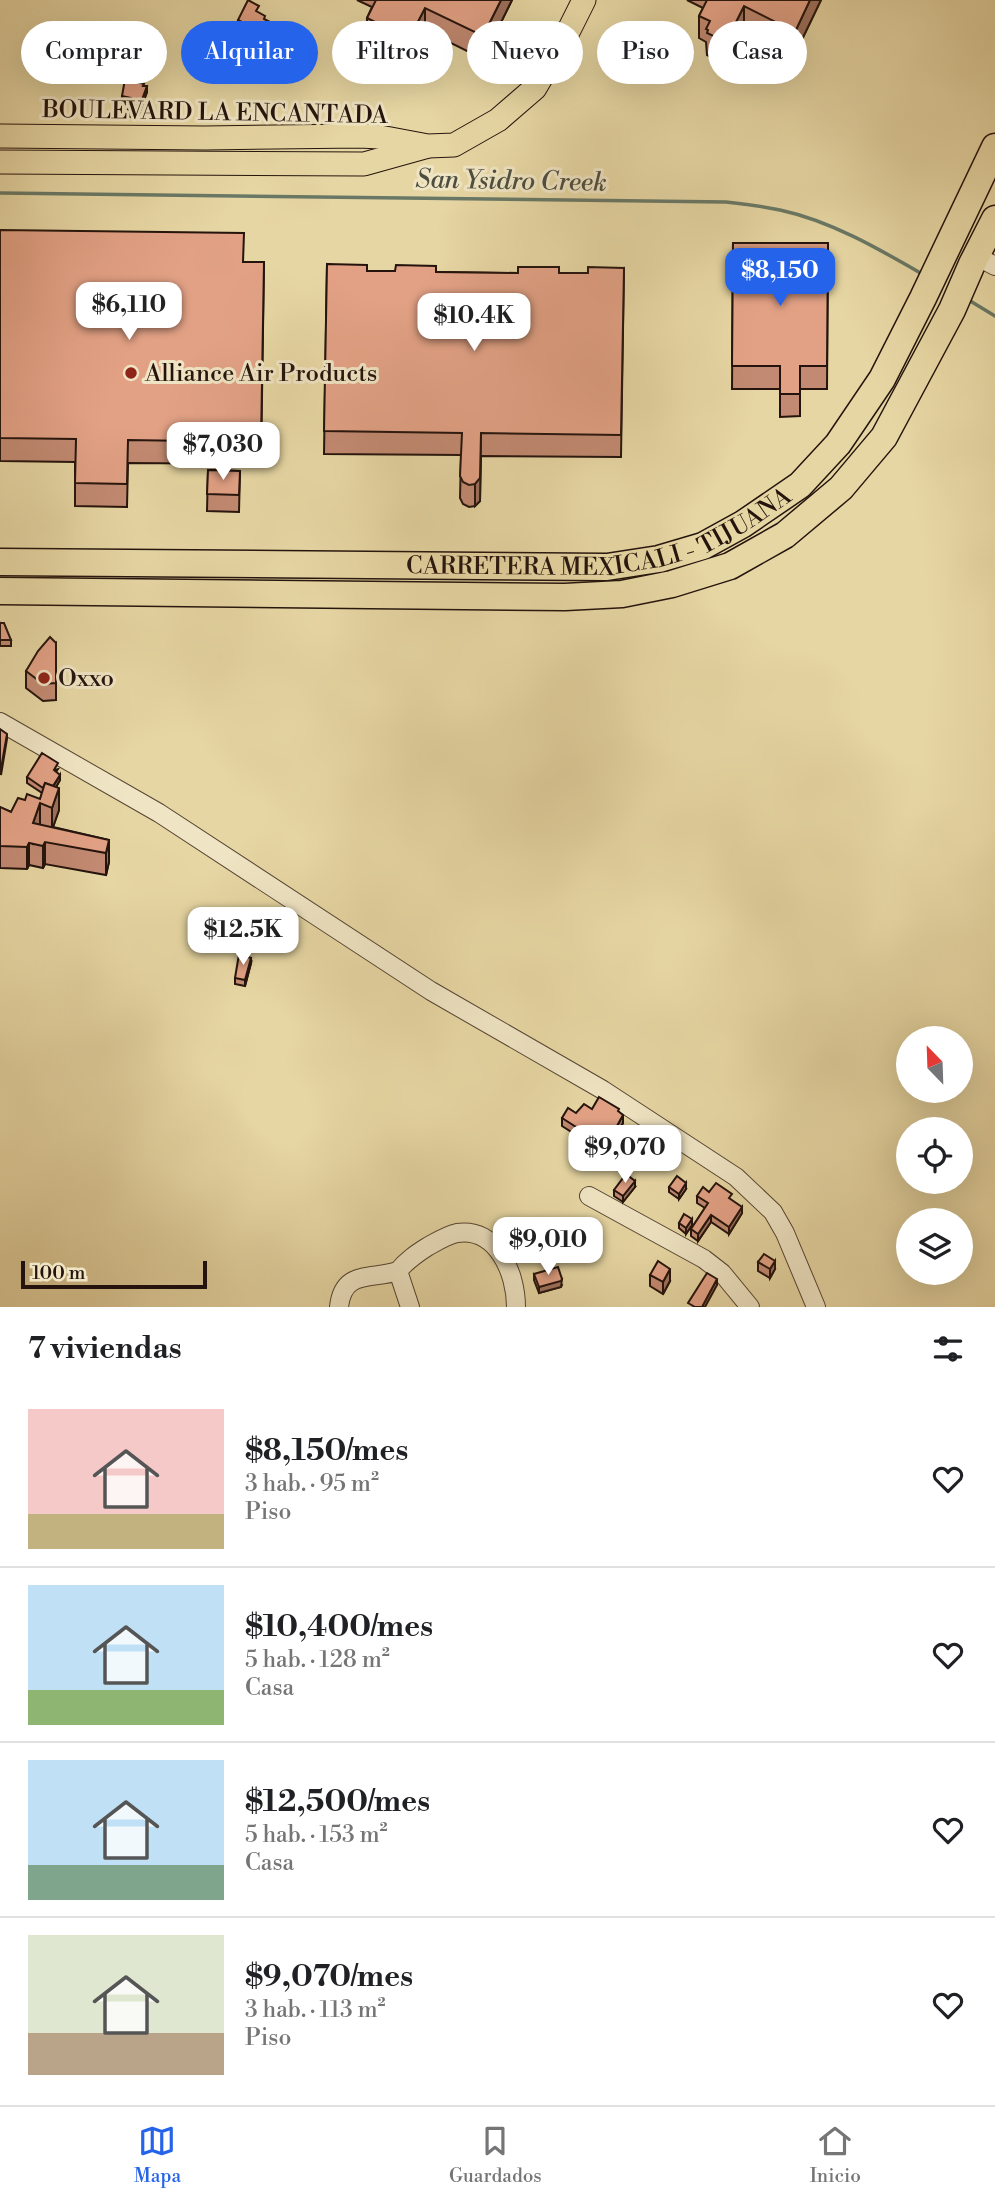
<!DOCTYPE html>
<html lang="es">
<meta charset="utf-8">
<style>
body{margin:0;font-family:"Libre Bodoni",serif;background:#f2f2f2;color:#202124;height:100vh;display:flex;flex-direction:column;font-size:26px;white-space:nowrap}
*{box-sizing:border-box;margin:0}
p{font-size:23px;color:#757577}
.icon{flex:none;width:38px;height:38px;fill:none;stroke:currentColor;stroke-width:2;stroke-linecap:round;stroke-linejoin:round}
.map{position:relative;height:1307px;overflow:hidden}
.details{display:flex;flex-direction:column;background:#fff;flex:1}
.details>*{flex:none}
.banner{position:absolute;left:21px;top:21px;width:954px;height:63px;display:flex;gap:14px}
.needle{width:46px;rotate:337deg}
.controls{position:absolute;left:896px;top:1026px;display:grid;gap:14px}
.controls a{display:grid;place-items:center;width:77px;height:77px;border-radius:50%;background:#fff;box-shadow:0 7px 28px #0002;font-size:35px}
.scale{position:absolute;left:21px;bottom:18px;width:186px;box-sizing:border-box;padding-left:7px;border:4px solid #25140d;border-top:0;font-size:19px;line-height:24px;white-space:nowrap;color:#25140d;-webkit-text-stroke:5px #efe4c3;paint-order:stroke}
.price{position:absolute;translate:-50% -60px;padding:0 16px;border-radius:14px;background:#fff;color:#222;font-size:23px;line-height:46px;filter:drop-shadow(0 2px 4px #0008)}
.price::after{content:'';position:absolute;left:50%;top:42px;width:21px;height:16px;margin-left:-10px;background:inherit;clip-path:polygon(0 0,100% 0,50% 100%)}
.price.active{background:#2563eb;color:#fff}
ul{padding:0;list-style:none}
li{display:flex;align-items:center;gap:21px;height:175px;padding:0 28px}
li+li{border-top:2px solid #e0e0e0}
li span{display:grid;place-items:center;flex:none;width:196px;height:140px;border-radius:0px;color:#555}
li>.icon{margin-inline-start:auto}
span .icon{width:84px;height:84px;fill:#fffc;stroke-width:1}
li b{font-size:30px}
h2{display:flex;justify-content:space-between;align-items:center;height:84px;padding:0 28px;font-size:30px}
.pill{padding:0 24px;border-radius:32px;background:#fff;box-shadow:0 7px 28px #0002;font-size:24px;line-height:63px}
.pill.active{background:#2563eb;color:#fff}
.tabs{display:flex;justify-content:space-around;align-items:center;height:98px;border-top:2px solid #e0e0e0;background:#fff;font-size:19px;color:#757577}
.tabs a{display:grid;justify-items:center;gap:4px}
.tabs .active{color:#2563eb}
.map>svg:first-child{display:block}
</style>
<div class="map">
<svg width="995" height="1307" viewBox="0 0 995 1307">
<rect width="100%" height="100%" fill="#e6d6a3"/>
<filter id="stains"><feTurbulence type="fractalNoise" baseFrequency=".00286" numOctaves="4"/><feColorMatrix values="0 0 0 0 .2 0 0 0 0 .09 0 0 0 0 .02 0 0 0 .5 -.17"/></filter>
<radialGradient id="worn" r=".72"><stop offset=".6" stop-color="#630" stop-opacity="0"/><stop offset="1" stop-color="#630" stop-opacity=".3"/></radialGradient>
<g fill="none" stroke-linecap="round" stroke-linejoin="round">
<g stroke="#697865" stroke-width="3.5">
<path d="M0 193 726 202C744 204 762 206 780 210 831 221 879 249 924 275"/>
<path d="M967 299 995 316"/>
</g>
<g stroke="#554432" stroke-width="20">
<g id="minor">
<path d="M976 256 995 266"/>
<path d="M0 722 159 813 431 991 603 1090 736 1177 773 1212 785 1233 816 1307"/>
<path d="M589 1196 704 1259 722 1273 750 1307"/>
<path d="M398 1271C407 1260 416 1254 427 1247 436 1242 447 1235 457 1233 497 1227 516 1273 516 1307"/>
<path d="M398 1271 410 1307"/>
<path d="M339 1307C343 1269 372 1280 398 1271"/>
</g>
</g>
<g stroke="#25140d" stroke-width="25">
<g id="major">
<path d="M0 136 205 138 359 136 380 137 428 146 454 145 498 120 535 88 568 32 584 0"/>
<path d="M0 162 364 164 425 147"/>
</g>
</g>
<g stroke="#25140d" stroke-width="29">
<g id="highway">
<path id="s1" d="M0 562 607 567 659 559 703 546 743 524 800 485 838 444 882 379 923 298 995 147"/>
<path d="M0 591 565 597 622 594 672 584 730 566 785 535 841 488 884 437 952 310 972 264 995 219"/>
</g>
</g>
<use href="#minor" stroke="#efe4c3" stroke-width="18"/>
<use href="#major" stroke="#e6d6a3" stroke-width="23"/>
<use href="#highway" stroke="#e6d6a3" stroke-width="26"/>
</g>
<g fill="#c28a72" stroke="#25140d" stroke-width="2">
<path d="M357 0H512L483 59 425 30 409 62 367 41V18L372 7Z"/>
<path d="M687 0H821L795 54 744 28 726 64 707 55 706 42 699 38V16L703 8Z"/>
<path d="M259 13 265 20 282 45 276 56 238 37V20Z"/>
<path d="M143 86 147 92 137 119 128 116 130 103 122 102V96Z"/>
<path d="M0 230 244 262H264L261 464 128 463 127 507 75 506V462L0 461Z"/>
<path d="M733 243H828L827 389H800V416L780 417V389H732Z"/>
<path d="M327 264 367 271 518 273H588L624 268 621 457 481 456 480 501 475 506 469 507 463 504 460 498 461 455 324 454Z"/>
<path d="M208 470 240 471 239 512 207 511Z"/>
<path d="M0 623 11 640V646H0Z"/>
<path d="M56 643V700L43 701 26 688V671Z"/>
<path d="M58 769 56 772 60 780 56 787 59 810 53 827 109 840V862L106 875 45 864 43 868 29 865 27 869 0 868V807L11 812 25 800 40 799 42 793 27 783V777Z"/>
<path d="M251 963 245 986 235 984V978Z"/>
<path d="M592 1109 619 1112 623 1123 606 1154 562 1126V1118Z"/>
<path d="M635 1187 623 1202 614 1196V1190Z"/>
<path d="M669 1187 686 1189 679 1199 669 1192Z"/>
<path d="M709 1192 732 1201 742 1213 729 1234 711 1222 698 1241 691 1236V1229L705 1208 697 1203V1196Z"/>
<path d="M679 1223 692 1225 686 1234 679 1228Z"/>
<path d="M758 1262 775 1269 770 1278 758 1271Z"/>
<path d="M534 1274 562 1285 561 1287 539 1293 534 1280Z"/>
<path d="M650 1275 670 1281 663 1294 650 1286Z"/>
</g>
<g fill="#9e715d" stroke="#25140d" stroke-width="2">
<path d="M501 0H512L483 59V36Z"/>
<path d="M810 0H821L795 54V32Z"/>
<path d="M744 6V28L726 64V42Z"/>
<path d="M425 8V30L409 62V39Z"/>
<path d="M282 28V45L276 56V39Z"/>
<path d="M147 86V92L137 119V113Z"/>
<path d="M481 433 480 501 475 506V484Z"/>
<path d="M7 734V739L1 775V769Z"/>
<path d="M60 775V780L50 798V792Z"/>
<path d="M59 788V810L52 830V808Z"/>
<path d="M40 803V825L33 845V823Z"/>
<path d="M109 840V862L106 875V853Z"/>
<path d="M45 842V864L43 868V846Z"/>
<path d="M29 843V865L27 869V847Z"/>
<path d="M251 958V963L245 986V980Z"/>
<path d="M623 1115V1123L606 1154V1146Z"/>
<path d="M635 1181V1187L623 1202V1196Z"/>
<path d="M686 1183V1189L679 1199V1194Z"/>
<path d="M742 1207V1213L729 1234V1227Z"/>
<path d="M711 1215V1222L698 1241V1234Z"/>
<path d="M692 1219V1225L686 1234V1228Z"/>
<path d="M775 1261V1269L770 1278V1269Z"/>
<path d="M670 1269V1281L663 1294V1282Z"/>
<path d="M562 1279 561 1287 539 1293V1287Z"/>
<path d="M717 1279V1285L705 1307H702Z"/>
</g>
<g fill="#e2a185" stroke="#25140d" stroke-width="2">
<path d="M248 0 259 6 256 11 265 16 264 19 282 28 276 39 238 20Z"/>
<path d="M376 0H501L483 36 425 8 409 39 367 18Z"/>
<path d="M707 0H810L795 32 744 6 726 42 707 33 708 30 706 29 710 21 699 16Z"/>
<path d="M125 79 144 84 143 86H147L137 113 128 110 131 98 122 96Z"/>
<path d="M0 230 244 233 243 262H264L261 442 128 440 127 484 75 483 76 439 0 438Z"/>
<path d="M733 243H828L827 366H800V394H780V366H732Z"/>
<path d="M327 264 367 265V271H395L396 265 436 266V272L518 273V267H559V273H588V267L624 268 621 435 481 433 480 478 475 484 469 485 463 482 460 476 462 433 324 431Z"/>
<path d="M208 470 240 471 239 495 207 494Z"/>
<path d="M0 623H4L11 640H0Z"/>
<path d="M50 637 56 643V683L43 684 26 671 38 651Z"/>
<path d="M0 729 7 734 1 769H0Z"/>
<path d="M42 753 58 763 54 770 60 775 53 786 45 783 43 788 27 777Z"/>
<path d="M45 783 59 788 52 808 40 803 33 823 109 840 106 853 45 842 43 846 29 843 27 847 0 846V807L11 812 18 798 25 800 27 794 40 799Z"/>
<path d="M239 954 251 958 245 980 235 978Z"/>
<path d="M599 1097 619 1109 618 1111 623 1115 606 1146 562 1118 568 1108 576 1113 584 1104 592 1109Z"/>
<path d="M626 1174 635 1181 623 1196 614 1190Z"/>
<path d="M677 1176 686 1183 679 1194 669 1187Z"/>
<path d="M716 1183 732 1194 729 1198 742 1207 729 1227 711 1215 698 1234 691 1229 708 1203 697 1196 703 1187 709 1192Z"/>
<path d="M684 1214 692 1219 686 1228 679 1223Z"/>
<path d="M764 1254 775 1261 770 1269 758 1262Z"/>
<path d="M658 1261 670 1269 663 1282 650 1275Z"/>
<path d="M558 1267 562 1279 561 1281 539 1287 534 1274Z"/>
<path d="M707 1273 717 1279 702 1307H695L688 1303Z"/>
</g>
<g fill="#8f2418" stroke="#efe4c3" stroke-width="2.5">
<circle cx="131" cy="373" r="7"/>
<circle cx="44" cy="678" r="7"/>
</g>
<g text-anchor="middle" stroke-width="6" stroke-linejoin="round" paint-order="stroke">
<g font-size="24" fill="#25140d" stroke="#efe4c3">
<text transform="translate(215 112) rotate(1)" y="8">BOULEVARD LA ENCANTADA</text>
<text dy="8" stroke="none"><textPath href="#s1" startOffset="606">CARRETERA MEXICALI - TIJUANA</textPath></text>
</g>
<g font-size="24" fill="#25140d" stroke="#efe4c3" text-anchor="start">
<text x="145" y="381">Alliance Air Products</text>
<text x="58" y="686">Oxxo</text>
</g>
<g font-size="26" font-style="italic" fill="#4d4e40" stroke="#efe4c3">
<text transform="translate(511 180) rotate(1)" y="9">San Ysidro Creek</text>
</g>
</g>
<rect width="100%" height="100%" filter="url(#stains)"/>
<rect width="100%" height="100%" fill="url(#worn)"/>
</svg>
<div class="controls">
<a><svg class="needle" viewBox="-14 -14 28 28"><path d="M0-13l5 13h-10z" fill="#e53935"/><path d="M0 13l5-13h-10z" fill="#757577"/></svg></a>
<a><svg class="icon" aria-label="locate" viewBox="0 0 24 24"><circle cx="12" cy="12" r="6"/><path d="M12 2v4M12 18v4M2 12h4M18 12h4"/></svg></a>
<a><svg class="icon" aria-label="layers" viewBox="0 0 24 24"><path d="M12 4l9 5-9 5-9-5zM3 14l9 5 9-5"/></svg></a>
</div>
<div class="scale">100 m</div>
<b class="price active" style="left:780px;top:308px">$8,150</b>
<b class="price" style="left:129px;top:342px">$6,110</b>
<b class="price" style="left:474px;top:353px">$10.4K</b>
<b class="price" style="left:223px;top:482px">$7,030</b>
<b class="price" style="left:243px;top:967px">$12.5K</b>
<b class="price" style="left:625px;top:1185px">$9,070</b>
<b class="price" style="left:548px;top:1277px">$9,010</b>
<div class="banner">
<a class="pill">Comprar</a>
<a class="pill active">Alquilar</a>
<a class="pill">Filtros</a>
<a class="pill">Nuevo</a>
<a class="pill">Piso</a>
<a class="pill">Casa</a>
</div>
</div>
<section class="details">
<h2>7 viviendas<svg class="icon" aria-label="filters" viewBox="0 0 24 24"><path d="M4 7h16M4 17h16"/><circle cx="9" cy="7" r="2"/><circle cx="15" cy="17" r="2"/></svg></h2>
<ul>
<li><span style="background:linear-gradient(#f6c9c9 75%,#c2b280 0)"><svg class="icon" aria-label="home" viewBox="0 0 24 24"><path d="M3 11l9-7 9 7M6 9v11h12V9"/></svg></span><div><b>$8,150/mes</b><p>3 hab. · 95 m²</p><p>Piso</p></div><svg class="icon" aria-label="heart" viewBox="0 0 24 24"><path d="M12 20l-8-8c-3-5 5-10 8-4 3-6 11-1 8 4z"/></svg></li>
<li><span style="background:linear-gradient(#bfe0f5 75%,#8fb573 0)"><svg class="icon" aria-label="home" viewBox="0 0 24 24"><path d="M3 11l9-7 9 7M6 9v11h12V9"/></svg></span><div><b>$10,400/mes</b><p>5 hab. · 128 m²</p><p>Casa</p></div><svg class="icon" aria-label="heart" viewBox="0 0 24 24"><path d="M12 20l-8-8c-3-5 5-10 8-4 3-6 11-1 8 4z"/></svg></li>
<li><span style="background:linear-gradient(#bfe0f5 75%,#7fa58c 0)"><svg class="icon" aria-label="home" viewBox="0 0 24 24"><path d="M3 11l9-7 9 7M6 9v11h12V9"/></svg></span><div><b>$12,500/mes</b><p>5 hab. · 153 m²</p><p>Casa</p></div><svg class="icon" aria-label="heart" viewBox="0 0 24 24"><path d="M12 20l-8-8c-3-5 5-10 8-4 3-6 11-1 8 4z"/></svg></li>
<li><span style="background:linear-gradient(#dfe7d0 70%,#b9a48a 0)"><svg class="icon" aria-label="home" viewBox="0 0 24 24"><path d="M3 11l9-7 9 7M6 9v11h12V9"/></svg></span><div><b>$9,070/mes</b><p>3 hab. · 113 m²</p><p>Piso</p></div><svg class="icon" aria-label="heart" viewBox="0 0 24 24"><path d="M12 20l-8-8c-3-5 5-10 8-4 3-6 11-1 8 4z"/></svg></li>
</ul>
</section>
<nav class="tabs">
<a class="active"><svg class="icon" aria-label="map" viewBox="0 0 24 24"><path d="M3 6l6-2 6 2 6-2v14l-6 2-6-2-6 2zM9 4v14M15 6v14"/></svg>Mapa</a>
<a><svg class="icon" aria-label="saved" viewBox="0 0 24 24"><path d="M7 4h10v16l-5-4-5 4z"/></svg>Guardados</a>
<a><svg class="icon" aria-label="home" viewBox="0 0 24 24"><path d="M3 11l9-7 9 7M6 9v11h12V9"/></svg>Inicio</a>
</nav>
